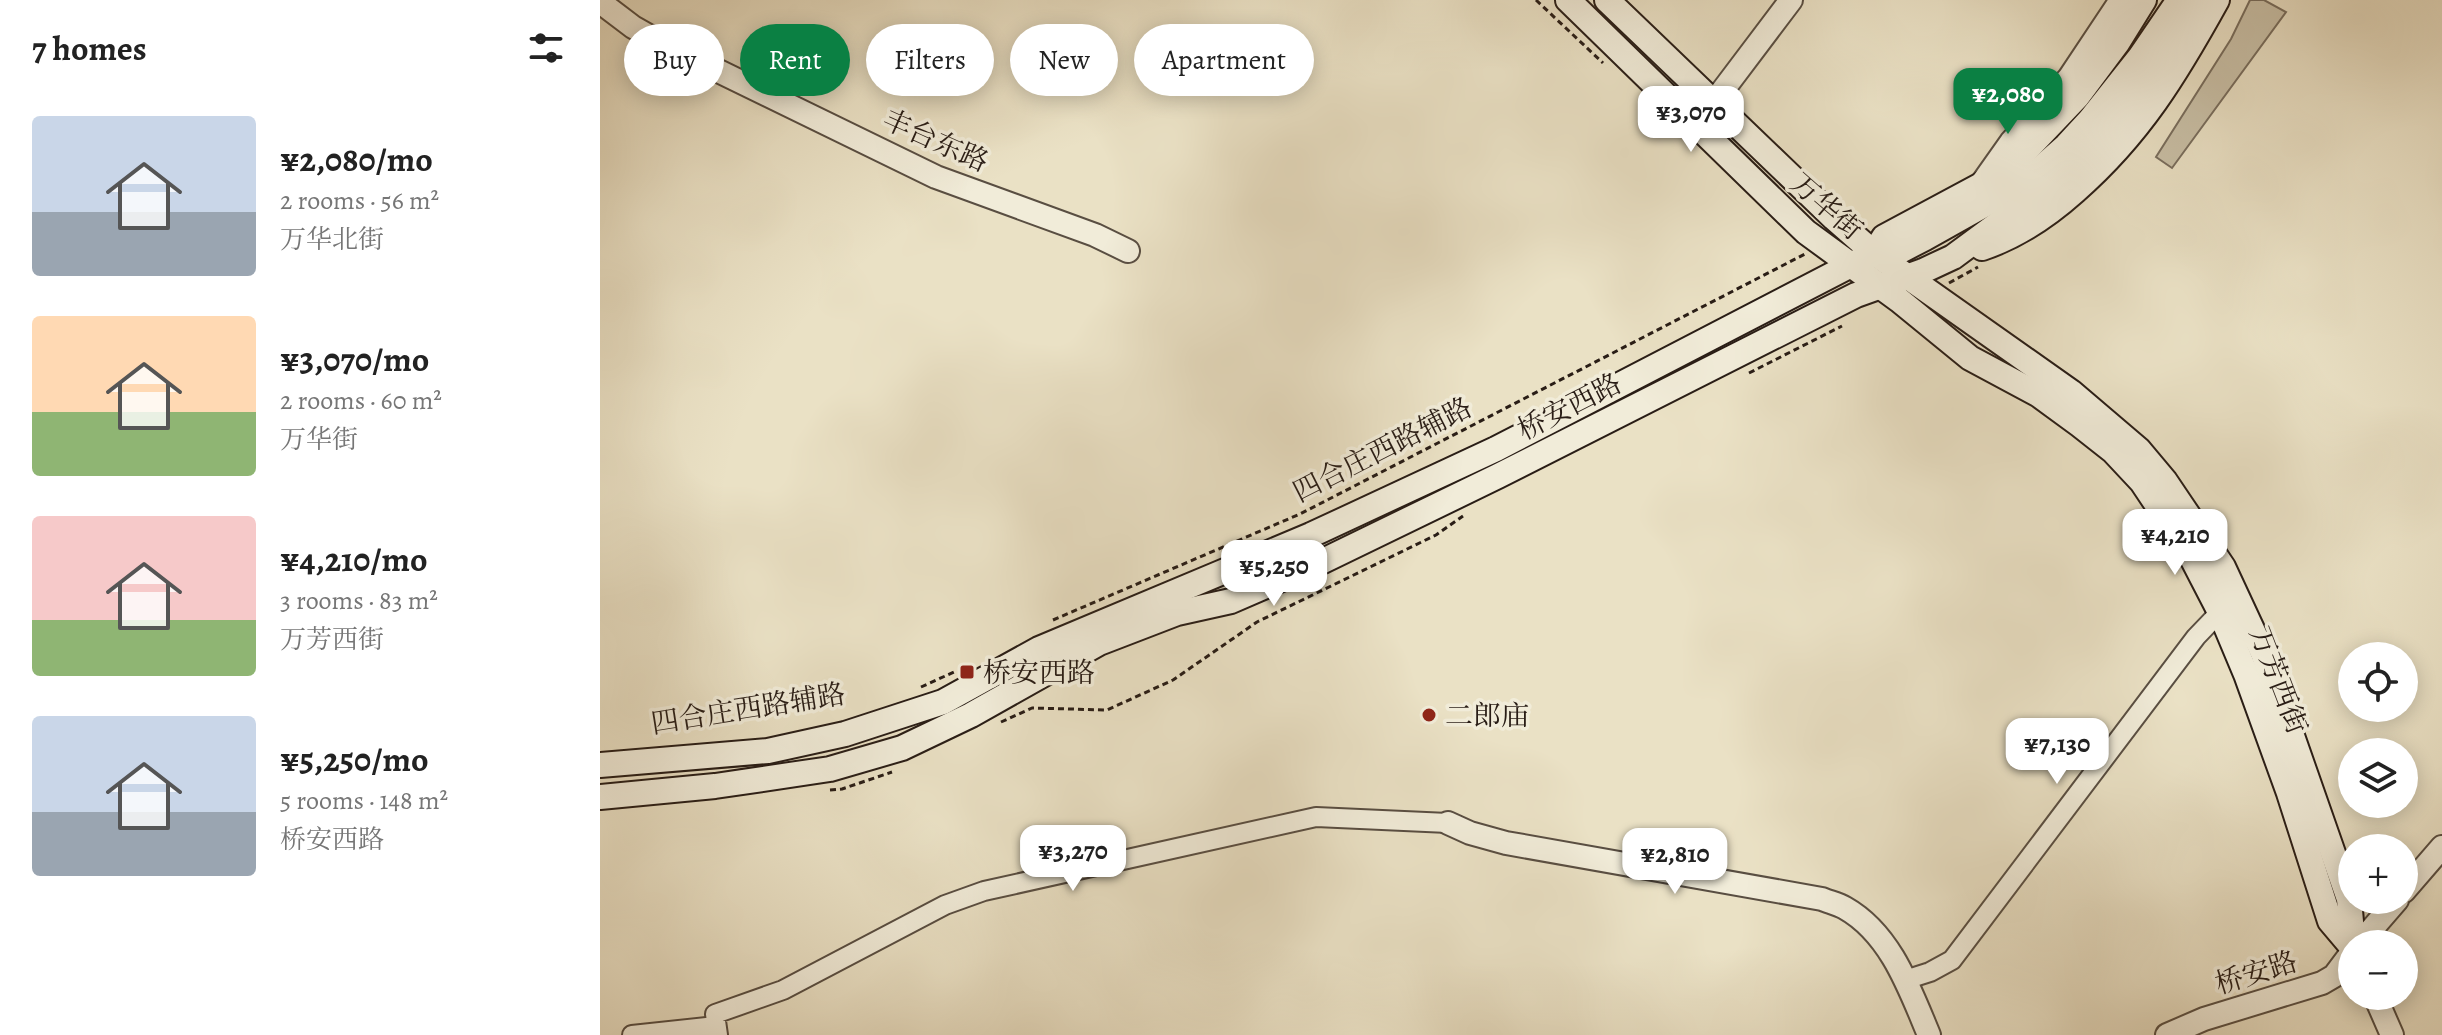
<!DOCTYPE html>
<meta charset="utf-8">
<style>
body{margin:0;font-family:Alegreya,"Noto Serif SC",serif;background:#f6f6f6;color:#222;height:100vh;display:flex;flex-direction:column;font-size:30px;white-space:nowrap}
*{box-sizing:border-box;margin:0}
p{font-size:26px;color:#767676}
.icon{flex:none;width:44px;height:44px;fill:none;stroke:currentColor;stroke-width:2;stroke-linecap:round;stroke-linejoin:round}
.map{position:relative;flex:1;overflow:hidden}
.side{display:flex;flex-direction:column;background:#fff;width:600px}
.side>*{flex:none}
.top-card{position:absolute;left:24px;top:24px;width:760px;height:72px;display:flex;gap:16px}
.fabs{position:absolute;left:1738px;top:642px;display:grid;gap:16px}
.fabs a{display:grid;place-items:center;width:80px;height:80px;border-radius:50%;background:#fff;box-shadow:0 4px 20px #0003;font-size:40px}
.price{position:absolute;translate:-50% -68px;padding:0 18px;border-radius:16px;background:#fff;color:#222;font-size:26px;line-height:52px;filter:drop-shadow(0 2px 4px #0008)}
.price::after{content:'';position:absolute;left:50%;top:48px;width:24px;height:18px;margin-left:-12px;background:inherit;clip-path:polygon(0 0,100% 0,50% 100%)}
.price.current{background:#0b8043;color:#fff}
ul{padding:0;list-style:none}
li{display:flex;align-items:center;gap:24px;height:200px;padding:0 32px}
li span{display:grid;place-items:center;flex:none;width:224px;height:160px;border-radius:8px;color:#555}
li>.icon{margin-inline-start:auto}
span .icon{width:96px;height:96px;fill:#fffc;stroke-width:1}
li b{font-size:34px}
h2{display:flex;justify-content:space-between;align-items:center;height:96px;padding:0 32px;font-size:34px}
.pill{padding:0 28px;border-radius:36px;background:#fff;box-shadow:0 4px 20px #0003;font-size:28px;line-height:72px}
.pill.current{background:#0b8043;color:#fff}
main{display:flex;flex:1;min-height:0}
.map>svg:first-child{display:block}
</style>
<main>
<section class="side">
<h2>7 homes<svg class="icon" aria-label="filters" viewBox="0 0 24 24"><path d="M4 7h16M4 17h16"/><circle cx="9" cy="7" r="2"/><circle cx="15" cy="17" r="2"/></svg></h2>
<ul>
<li><span style="background:linear-gradient(#c9d6e8 60%,#9aa5b1 0)"><svg class="icon" aria-label="home" viewBox="0 0 24 24"><path d="M3 11l9-7 9 7M6 9v11h12V9"/></svg></span><div><b>¥2,080/mo</b><p>2 rooms · 56 m²</p><p>万华北街</p></div></li>
<li><span style="background:linear-gradient(#ffd9b3 60%,#8fb573 0)"><svg class="icon" aria-label="home" viewBox="0 0 24 24"><path d="M3 11l9-7 9 7M6 9v11h12V9"/></svg></span><div><b>¥3,070/mo</b><p>2 rooms · 60 m²</p><p>万华街</p></div></li>
<li><span style="background:linear-gradient(#f6c9c9 65%,#8fb573 0)"><svg class="icon" aria-label="home" viewBox="0 0 24 24"><path d="M3 11l9-7 9 7M6 9v11h12V9"/></svg></span><div><b>¥4,210/mo</b><p>3 rooms · 83 m²</p><p>万芳西街</p></div></li>
<li><span style="background:linear-gradient(#c9d6e8 60%,#9aa5b1 0)"><svg class="icon" aria-label="home" viewBox="0 0 24 24"><path d="M3 11l9-7 9 7M6 9v11h12V9"/></svg></span><div><b>¥5,250/mo</b><p>5 rooms · 148 m²</p><p>桥安西路</p></div></li>
</ul>
</section>
<div class="map">
<svg width="1842" height="1035" viewBox="0 0 1842 1035">
<rect width="100%" height="100%" fill="#eae1c5"/>
<filter id="stains"><feTurbulence type="fractalNoise" baseFrequency=".0025" numOctaves="4"/><feColorMatrix values="0 0 0 0 .2 0 0 0 0 .09 0 0 0 0 .02 0 0 0 .5 -.17"/></filter>
<radialGradient id="worn" r=".72"><stop offset=".6" stop-color="#630" stop-opacity="0"/><stop offset="1" stop-color="#630" stop-opacity=".3"/></radialGradient>
<path fill="#c9c0a7" stroke="#796e5e" stroke-width="2" d="M1650 0H1664L1686 12 1572 168 1556 157 1631 39Z"/>
<g fill="none" stroke-linecap="round" stroke-linejoin="round">
<g stroke="#594e42" stroke-width="22">
<g id="minor">
<path d="M1305 980 1330 972 1352 960 1596 637 1620 612"/>
<path d="M32 1035 116 1026"/>
<path d="M118 1035 115 1014 183 990 345 905 384 891 716 817 848 823"/>
</g>
</g>
<g stroke="#594e42" stroke-width="26">
<g id="tertiary">
<path d="M0 2 33 27 63 44 336 177 495 235 528 251"/>
<path d="M1114 102 1191 0"/>
<path d="M1382 183 1411 142 1469 78 1521 0"/>
<path d="M848 823 870 833 906 843 1222 899C1229 902 1238 904 1245 908 1291 934 1310 990 1329 1035"/>
<path d="M1804 891 1842 847"/>
<path d="M1759 944 1797 900"/>
<path d="M1775 996 1792 1035"/>
<path d="M1567 1035 1604 1019 1722 983 1734 976 1752 952"/>
</g>
</g>
<g stroke="#291d16" stroke-width="28">
<g id="secondary">
<path d="M968 0 1206 232 1299 300 1370 358 1439 395 1480 425 1513 451 1542 482 1590 554 1620 612 1646 674 1689 793 1730 921 1752 947"/>
<path d="M1007 0 1234 218 1274 253 1471 392 1539 450 1565 481 1623 567 1663 653 1749 899 1753 944"/>
<path d="M1382 248C1418 236 1447 216 1475 191 1540 134 1576 74 1617 0"/>
<path d="M1274 253 1284 237 1381 185 1415 162 1477 97 1518 42 1544 0"/>
<path d="M0 765 168 751 245 734 343 702 439 649 711 535 896 449 1274 253 1300 251 1325 238 1416 187 1440 169 1466 146 1490 120 1540 57 1579 0"/>
<path d="M0 797 115 786 230 769 302 748 371 715 499 643 577 613 631 601 723 561 898 476 1256 295 1323 271 1353 257 1464 175 1490 151 1545 85 1600 0"/>
</g>
</g>
<g stroke="#291d16" stroke-width="3" stroke-dasharray="6 4" stroke-linecap="butt">
<path d="M936 0 1003 63"/>
<path d="M1349 283 1378 267"/>
<path d="M1149 373 1242 326"/>
<path d="M453 620 700 514 1205 254"/>
<path d="M321 687 354 672"/>
<path d="M401 722 432 708 507 710 573 680 657 622 836 535 863 516"/>
<path d="M230 790 242 789 292 772"/>
</g>
<use href="#minor" stroke="#f1ecd9" stroke-width="18"/>
<use href="#tertiary" stroke="#f1ecd9" stroke-width="22"/>
<use href="#secondary" stroke="#f1ecd9" stroke-width="24"/>
</g>
<g fill="#8f2418" stroke="#f1ecd9" stroke-width="3">
<rect x="359" y="664" width="16" height="16" rx="4"/>
<circle cx="829" cy="715" r="8"/>
</g>
<g text-anchor="middle" stroke-width="7" stroke-linejoin="round" paint-order="stroke">
<g font-size="28" fill="#291d16" stroke="#f1ecd9">
<text transform="translate(336 140) rotate(24)" y="10">丰台东路</text>
<text transform="translate(1227 206) rotate(41)" y="10">万华街</text>
<text transform="translate(969 406) rotate(-27)" y="10">桥安西路</text>
<text transform="translate(782 449) rotate(-27)" y="10">四合庄西路辅路</text>
<text transform="translate(1679 680) rotate(69)" y="10">万芳西街</text>
<text transform="translate(148 708) rotate(-9)" y="10">四合庄西路辅路</text>
<text transform="translate(1656 972) rotate(-17)" y="10">桥安路</text>
</g>
<g font-size="28" fill="#291d16" stroke="#f1ecd9" text-anchor="start">
<text x="383" y="682">桥安西路</text>
<text x="845" y="725">二郎庙</text>
</g>
</g>
<rect width="100%" height="100%" filter="url(#stains)"/>
<rect width="100%" height="100%" fill="url(#worn)"/>
</svg>
<div class="fabs">
<a><svg class="icon" aria-label="locate" viewBox="0 0 24 24"><circle cx="12" cy="12" r="6"/><path d="M12 2v4M12 18v4M2 12h4M18 12h4"/></svg></a>
<a><svg class="icon" aria-label="layers" viewBox="0 0 24 24"><path d="M12 4l9 5-9 5-9-5zM3 14l9 5 9-5"/></svg></a>
<a>+</a>
<a>−</a>
</div>
<b class="price current" style="left:1408px;top:136px">¥2,080</b>
<b class="price" style="left:1091px;top:154px">¥3,070</b>
<b class="price" style="left:1575px;top:577px">¥4,210</b>
<b class="price" style="left:674px;top:608px">¥5,250</b>
<b class="price" style="left:1457px;top:786px">¥7,130</b>
<b class="price" style="left:473px;top:893px">¥3,270</b>
<b class="price" style="left:1075px;top:896px">¥2,810</b>
<div class="top-card">
<a class="pill">Buy</a>
<a class="pill current">Rent</a>
<a class="pill">Filters</a>
<a class="pill">New</a>
<a class="pill">Apartment</a>
</div>
</div>
</main>
